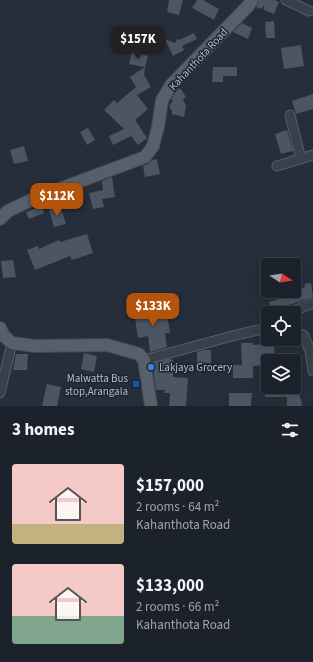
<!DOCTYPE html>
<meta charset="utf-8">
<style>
body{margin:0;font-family:"Source Sans 3",sans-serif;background:#252a34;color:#f1f3f6;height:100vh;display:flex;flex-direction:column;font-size:15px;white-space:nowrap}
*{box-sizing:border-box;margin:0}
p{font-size:13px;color:#a0a4a9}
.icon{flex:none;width:22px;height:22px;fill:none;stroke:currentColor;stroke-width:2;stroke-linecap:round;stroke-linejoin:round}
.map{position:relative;height:406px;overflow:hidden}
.sheet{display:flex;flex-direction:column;background:#1c222c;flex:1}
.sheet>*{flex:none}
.needle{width:26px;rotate:102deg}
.buttons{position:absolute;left:261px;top:258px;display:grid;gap:8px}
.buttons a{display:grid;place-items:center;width:40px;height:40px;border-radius:4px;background:#1c222c;box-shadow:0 4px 16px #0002,0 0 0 1px #3a3f48;font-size:20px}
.price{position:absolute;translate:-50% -34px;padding:0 9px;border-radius:8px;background:#b45309;color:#fff;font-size:13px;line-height:26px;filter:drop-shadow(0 1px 2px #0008)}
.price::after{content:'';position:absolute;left:50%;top:24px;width:12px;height:9px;margin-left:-6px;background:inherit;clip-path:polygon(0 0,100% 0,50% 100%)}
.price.on{background:#222;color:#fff}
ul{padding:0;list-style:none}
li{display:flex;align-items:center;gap:12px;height:100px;padding:0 12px}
li span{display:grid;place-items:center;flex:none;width:112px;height:80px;border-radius:4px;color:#555}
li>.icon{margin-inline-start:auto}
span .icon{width:48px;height:48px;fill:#fffc;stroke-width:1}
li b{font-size:17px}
h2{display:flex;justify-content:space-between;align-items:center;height:48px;padding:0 12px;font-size:17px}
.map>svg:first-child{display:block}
</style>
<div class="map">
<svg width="313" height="406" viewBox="0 0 313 406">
<rect width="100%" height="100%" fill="#252e3a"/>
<g fill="#4b5563">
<path d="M169 0H183L179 15 167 12Z"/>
<path d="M197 0H203L219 9 214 20 192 8Z"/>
<path d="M259 0H275L279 2 274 14 264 10V5L262 9 256 7Z"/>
<path d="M274 21 275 38H266L265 22Z"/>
<path d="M242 23 252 28 248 39 233 32Z"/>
<path d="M194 33 197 39 182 46 184 50 173 56 165 39 175 43 178 38 179 40Z"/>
<path d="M301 45 304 66 284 69 281 48Z"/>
<path d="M132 52 148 56 145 67 129 64Z"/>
<path d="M145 67 144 75 151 87 137 95 148 109 135 120 147 138 138 145 131 136 113 145 109 136 124 129 104 110 114 100 117 103 136 87 130 77Z"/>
<path d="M213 67H237V76H223V82H212Z"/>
<path d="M180 88 186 97 183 99 186 106 184 117 172 114V111L169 106 173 101 171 99 177 90Z"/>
<path d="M313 94V109L296 114 292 101Z"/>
<path d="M88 128 95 140 87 145 80 132Z"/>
<path d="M287 130 293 151 281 154 275 134Z"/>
<path d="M24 146 28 161 14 164 10 150Z"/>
<path d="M157 159 160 174 145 177 143 166 148 164 152 160Z"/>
<path d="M112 177 115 197 102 199 104 207 93 209 89 193 103 190 102 181Z"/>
<path d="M42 206 44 213 29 219 26 212Z"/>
<path d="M60 206 66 224 54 227 49 210Z"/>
<path d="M87 234 93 253 72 260 70 256 35 270 27 250 38 246 39 249 59 240 60 242Z"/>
<path d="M13 260 16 277 3 278 1 261Z"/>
<path d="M311 283 313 297 283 307 285 313H272L269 302 289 296 288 292 305 287 304 284Z"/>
<path d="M166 307 170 333H165L167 347 150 352 148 336 138 338 134 312Z"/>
<path d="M241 343H253V345L274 343 275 361H268V365L253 366V378H233V365H242Z"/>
<path d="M204 350H211V363H197V352Z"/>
<path d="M84 353 97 356 94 372 81 369Z"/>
<path d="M16 354H28L27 370H13Z"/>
<path d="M169 359 173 360V377L188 378 186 406H169L170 393H164L165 390H156L154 375V363Z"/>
<path d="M47 384 61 387 57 406H42Z"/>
<path d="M265 387H299L300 399H301L302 406H287V397H265Z"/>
<path d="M229 393H252L251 406H229Z"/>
</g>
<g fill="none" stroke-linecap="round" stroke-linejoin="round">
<g stroke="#575e68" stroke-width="11">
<g id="minor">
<path d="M286 0 309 11"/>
<path d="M290 115 301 159"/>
<path d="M277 166 313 155"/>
<path d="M294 317 296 310 313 303"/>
<path d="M294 331 304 336 310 351 313 371"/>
<path d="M144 360 236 335 258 330H268"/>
<path d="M0 393 12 343"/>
</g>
</g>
<g stroke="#424953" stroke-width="14">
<g id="major">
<path d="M0 219 8 211 35 198 145 157 153 146 158 127 162 100 171 85 248 6 252 0"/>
<path d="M0 328 4 336 12 343 35 346 107 345 139 354 144 360 151 406"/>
</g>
</g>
<use href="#minor" stroke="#38404a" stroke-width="9"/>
<use href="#major" stroke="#575f6a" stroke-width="12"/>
</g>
<circle fill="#3f7fe0" stroke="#1e252f" stroke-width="1.5" cx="151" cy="367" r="4"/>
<rect fill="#1a4fb4" stroke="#1e252f" stroke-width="1.5" x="132" y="380" width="8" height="8" rx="2"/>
<g text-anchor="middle" stroke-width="3" stroke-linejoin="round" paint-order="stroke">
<g font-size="11" fill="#b4bbc6" stroke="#1e252f">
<text transform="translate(198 59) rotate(-47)" y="4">Kahanthota Road</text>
</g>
<g font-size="11" fill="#b4bbc6" stroke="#1e252f" text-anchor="start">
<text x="159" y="371">Lakjaya Grocery</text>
<text x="128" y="382" text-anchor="end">Malwatta Bus<tspan x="128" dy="13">stop,Arangala</tspan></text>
</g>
</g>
</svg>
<div class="buttons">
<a><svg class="needle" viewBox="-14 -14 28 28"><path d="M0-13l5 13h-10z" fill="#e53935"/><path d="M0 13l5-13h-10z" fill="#a0a4a9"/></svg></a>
<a><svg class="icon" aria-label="locate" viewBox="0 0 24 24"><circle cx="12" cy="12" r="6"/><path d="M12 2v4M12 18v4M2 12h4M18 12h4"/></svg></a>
<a><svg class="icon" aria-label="layers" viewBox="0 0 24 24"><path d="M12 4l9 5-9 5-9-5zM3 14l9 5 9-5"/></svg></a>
</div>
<b class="price on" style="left:138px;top:60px">$157K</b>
<b class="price" style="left:57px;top:217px">$112K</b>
<b class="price" style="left:153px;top:327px">$133K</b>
</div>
<section class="sheet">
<h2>3 homes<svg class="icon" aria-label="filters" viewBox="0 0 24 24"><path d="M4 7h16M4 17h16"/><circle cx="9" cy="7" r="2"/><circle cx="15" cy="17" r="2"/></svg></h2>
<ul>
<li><span style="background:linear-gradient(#f6c9c9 75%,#c2b280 0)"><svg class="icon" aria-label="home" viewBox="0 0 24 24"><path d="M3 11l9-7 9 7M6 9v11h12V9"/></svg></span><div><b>$157,000</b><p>2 rooms · 64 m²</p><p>Kahanthota Road</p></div></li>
<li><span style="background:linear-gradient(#f6c9c9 65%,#7fa58c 0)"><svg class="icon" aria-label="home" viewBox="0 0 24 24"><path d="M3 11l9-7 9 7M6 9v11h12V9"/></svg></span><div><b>$133,000</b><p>2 rooms · 66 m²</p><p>Kahanthota Road</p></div></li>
</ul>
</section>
